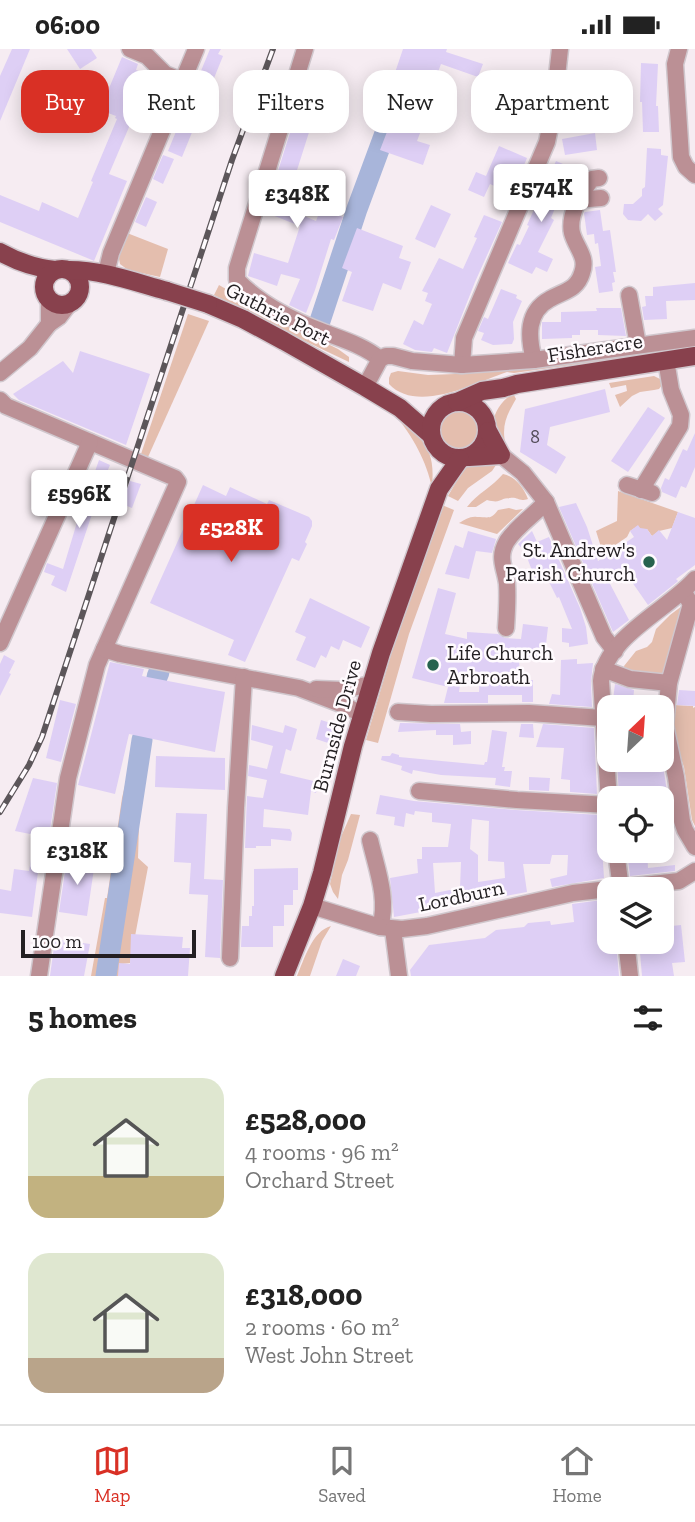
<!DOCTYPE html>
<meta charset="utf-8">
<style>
body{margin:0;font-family:"Zilla Slab",serif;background:#f6f6f6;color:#222;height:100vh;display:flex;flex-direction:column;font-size:26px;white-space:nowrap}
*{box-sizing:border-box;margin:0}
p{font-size:23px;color:#767676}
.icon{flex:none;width:38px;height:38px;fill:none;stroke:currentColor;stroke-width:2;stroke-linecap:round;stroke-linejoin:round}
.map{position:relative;height:927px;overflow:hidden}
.drawer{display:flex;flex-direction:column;background:#fff;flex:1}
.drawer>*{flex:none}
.banner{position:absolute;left:21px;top:21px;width:654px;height:63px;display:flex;gap:14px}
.needle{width:46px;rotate:25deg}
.controls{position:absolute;left:597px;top:646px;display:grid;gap:14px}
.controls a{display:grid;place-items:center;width:77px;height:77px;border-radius:14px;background:#fff;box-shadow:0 4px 18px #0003;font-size:35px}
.scale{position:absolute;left:21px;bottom:18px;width:175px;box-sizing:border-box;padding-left:7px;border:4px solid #231f22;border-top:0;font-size:19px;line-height:24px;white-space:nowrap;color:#231f22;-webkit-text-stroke:5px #fffbfe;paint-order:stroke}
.price{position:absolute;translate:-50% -60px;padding:0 16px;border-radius:7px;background:#fff;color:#222;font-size:23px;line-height:46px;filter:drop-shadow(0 2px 4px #0008)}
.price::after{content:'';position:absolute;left:50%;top:42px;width:21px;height:16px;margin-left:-10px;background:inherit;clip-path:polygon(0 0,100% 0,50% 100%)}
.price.on{background:#d93025;color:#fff}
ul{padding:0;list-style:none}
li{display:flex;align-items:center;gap:21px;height:175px;padding:0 28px}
li span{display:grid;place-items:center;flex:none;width:196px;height:140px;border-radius:21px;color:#555}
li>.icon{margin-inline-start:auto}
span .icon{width:84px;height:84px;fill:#fffc;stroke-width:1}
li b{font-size:30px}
h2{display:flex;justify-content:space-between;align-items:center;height:84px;padding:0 28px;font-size:30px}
.pill{padding:0 24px;border-radius:21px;background:#fff;box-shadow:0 4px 18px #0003;font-size:24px;line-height:63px}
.pill.on{background:#d93025;color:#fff}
.status{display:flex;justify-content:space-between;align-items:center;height:49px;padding:0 35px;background:#fff;direction:ltr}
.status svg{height:19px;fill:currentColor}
.tabs{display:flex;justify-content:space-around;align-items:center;height:98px;border-top:2px solid #e0e0e0;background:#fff;font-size:19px;color:#767676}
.tabs a{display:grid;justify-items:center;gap:4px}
.tabs .on{color:#d93025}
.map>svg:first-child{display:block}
</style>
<div class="status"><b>06:00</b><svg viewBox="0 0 49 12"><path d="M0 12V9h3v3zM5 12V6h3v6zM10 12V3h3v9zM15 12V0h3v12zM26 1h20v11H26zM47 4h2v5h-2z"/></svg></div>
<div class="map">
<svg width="695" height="927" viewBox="0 0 695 927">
<rect width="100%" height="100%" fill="#f6ecf2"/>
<g fill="#e4beae">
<path d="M127 184 168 200 160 228 128 221 120 215 118 205Z"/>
<path d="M219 236 287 275 338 300 349 308V313C304 292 259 269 214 246Z"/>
<path d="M188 265 209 272 148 408 141 405Z"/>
<path d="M627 302 628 308 514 324 507 323C475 334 417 365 389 335V329L391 324 398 322 428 326 455 325 511 319Z"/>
<path d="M654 327 662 331V336L659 340 654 341 640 343 632 347 620 358 615 346 627 342 626 336 611 339 609 334Z"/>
<path d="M513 344 516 350C506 367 501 378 506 397L505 398C502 392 496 385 494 378 491 365 503 351 513 344Z"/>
<circle cx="459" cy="381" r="20"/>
<path d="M395 366C423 390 436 399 432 439 427 413 412 386 395 366Z"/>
<path d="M498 413 492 422 468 439 458 452 448 447 465 418 471 414Z"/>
<path d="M503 425C515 427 524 439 528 450 518 453 519 448 510 449 499 449 502 455 487 451L476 458H467C478 444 492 438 503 425Z"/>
<path d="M618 442 678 463 672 479 659 482 652 487 647 480 642 482 638 477 630 482 627 488 608 501 611 509 605 511 596 482 617 472Z"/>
<path d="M442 456 454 461 409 585 378 694 366 691 402 568Z"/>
<path d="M509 459 516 461 523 460 497 485 459 474C465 471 470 467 477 468 488 468 491 471 498 461Z"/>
<path d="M682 557 684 558 664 630 625 621 624 617 636 602 647 598 652 593 656 580 670 566Z"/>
<path d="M673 656 693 657V659L695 658V777L692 771 684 718 670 677H674V674H672Z"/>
<path d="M136 690 151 692 139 775 138 809 148 818 130 914 121 915V927H91L105 849H107L122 749Z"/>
<path d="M351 765 360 766 348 811 342 826 338 850 333 843 330 835 340 790Z"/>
<path d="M331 877 322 892 310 927H297C304 911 312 882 331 877Z"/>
</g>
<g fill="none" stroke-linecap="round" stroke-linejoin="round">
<g stroke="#a8b5da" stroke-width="21">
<path d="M320 272 357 160 387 79"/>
<path d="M157 628 159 623"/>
<path d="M106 927 142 691"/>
</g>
</g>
<g fill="#decff5" fill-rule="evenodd">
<path d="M12 0H30L0 72V27Z"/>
<path d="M67 0H91L97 9 80 20Z"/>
<path d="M210 0H221L218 5 223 7 182 108 168 102Z"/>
<path d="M403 0H447L446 3 483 15 478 28 441 15 427 53 431 55 417 92 430 96 423 116 380 101 390 75 379 71Z"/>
<path d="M122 8 138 15 136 21 153 28 146 44 144 43 109 125 127 132 94 212 92 211 0 173V146L39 162 42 153 78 169 93 133 91 132 117 70 115 69 116 67 100 61Z"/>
<path d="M641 14 658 15 656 57H658L659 83H643L642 53H640Z"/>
<path d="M60 22 85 33 79 48 66 43 67 39 56 34Z"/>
<path d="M294 71 311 77 285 159 316 172 321 159 343 168 334 191 331 190 315 241 306 264 289 256 300 230 281 225 277 237 248 227 254 204 288 214 300 177 267 164 276 142 272 141Z"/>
<path d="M595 84 597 101 565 106 562 90Z"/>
<path d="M499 97 527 109 512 145 490 135 484 148 468 141 476 123 486 127Z"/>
<path d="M647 99 661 100V106L668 107 663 156 658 160 663 165 655 172 648 165 641 172 628 171 623 165 624 155H633L642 147V140L645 138Z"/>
<path d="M163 106 174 110 163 135 153 130Z"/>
<path d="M556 112 570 118V122L551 169 554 171 538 203 553 210 547 223 536 218 532 225 508 214 517 195 520 196 529 177 527 176Z"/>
<path d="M146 148 157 153 146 178 135 173Z"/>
<path d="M431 156 451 165 435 199 415 190Z"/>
<path d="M600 161 603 182 610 181 616 223H613L615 233 612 234 613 242 599 244 595 218 601 217 598 194 595 195 594 185 587 186 584 164 585 163Z"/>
<path d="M484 166 502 173 475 233 447 304 434 299 432 303 415 301 403 295 414 271 423 276 432 255 425 252 428 244 422 242 439 209 463 220 477 189 474 188Z"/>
<path d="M357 179 403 197 399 209 411 213 401 241 383 234 373 262 342 252 352 223 342 219Z"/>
<path d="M695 234V251L666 252 667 270 644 271 642 258 646 257 645 247H653V238Z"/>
<path d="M501 240 517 246 516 249 522 252 513 273 514 290 512 295 493 296 481 291 484 284 478 282 484 268 488 270Z"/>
<path d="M596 259H621L626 287 598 286V281H580V286H572V289L542 290V273H561V263L597 262Z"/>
<path d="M80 302 150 325 126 396 19 351 13 345 63 312 73 324Z"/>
<path d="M605 340 610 363 550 378 547 396 566 408 556 425 520 403 525 360Z"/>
<path d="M648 358 665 369 628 423 611 412Z"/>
<path d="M695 384V418L686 439 681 437 676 449 662 443 661 439 665 429 669 431 683 400 687 402Z"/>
<path d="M99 411 110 416 102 435 66 543 51 536 55 527 44 523 47 514 63 520 90 430 92 431Z"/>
<path d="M130 432 141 435 132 459 122 455Z"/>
<path d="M203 436 226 447 230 438 267 455 269 451 309 468 312 472V477L305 493 307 495 299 512 292 509 245 613 228 606 234 591 150 554Z"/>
<path d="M576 454 587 478 598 512 634 488 630 482 638 476 640 479 647 480 652 487 659 481 667 491 678 463 695 469V516L676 530 678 532 677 533 648 556 625 523 608 531 629 571 613 583 559 458Z"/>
<path d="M468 482 496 490 492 504 476 502 469 530 445 525 455 496 463 499Z"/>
<path d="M532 482 537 493 549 488 580 559 586 578 588 595 569 598V594L562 593V579L572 580 559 548 557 549 548 531 537 535 525 503 518 495Z"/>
<path d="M438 539 456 544 445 585 467 590V583L498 585 505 589 521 590 523 575 548 578 544 612 519 608 520 632 533 631V653H522V646H488V654H444L448 638 412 629ZM462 623 480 625 479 643H459Z"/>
<path d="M310 549 370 578 361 599 343 591 339 601 331 597 326 609 321 606 315 619 296 611 306 588 295 583Z"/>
<path d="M4 606 15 612 9 624 11 625 0 647V615Z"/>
<path d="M577 610V615L593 614 591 633 592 658 549 655 552 645 560 646 561 611Z"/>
<path d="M110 613 144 620 142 627 225 643 215 703 129 685 115 745 78 736Z"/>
<path d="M615 635 634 641 633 653 613 651Z"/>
<path d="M679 641 695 642V657L677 656Z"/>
<path d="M60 651 76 655 61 713 46 709Z"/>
<path d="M321 671 337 676 331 695 316 690Z"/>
<path d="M400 674 460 675 461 683 471 682V695L453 696V686H436V681L398 683Z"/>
<path d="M521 675H533L534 689 519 688Z"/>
<path d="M543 675 594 679 597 745 570 743V731L561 730 564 699 536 698Z"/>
<path d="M252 676 283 684 285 676 297 680 291 702 286 700 280 724 318 733 316 744 311 742 308 766 264 760 263 778 290 780 292 784 291 792 271 790V797H256V799H245L247 747 263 749 267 731 248 727 249 716 267 720 273 697 251 691Z"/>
<path d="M492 681 507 683 502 718H505L504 722H512L510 738 495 736 496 729 441 726 413 721 412 725 401 721 402 717 381 711 382 707H390L392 704 399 706V708L484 716 485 713H487Z"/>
<path d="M156 707 225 709V741L155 738Z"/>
<path d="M617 710H662L668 749H619Z"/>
<path d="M529 728 550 729 549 742 529 741Z"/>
<path d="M33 729 57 734 46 809 40 808 32 868 0 864V840L11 842 14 820 29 822 35 786 15 782Z"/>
<path d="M380 746 414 752 516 761 600 766 604 829 552 838 550 830 567 826 568 806H552L550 815H523L527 843 394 868 390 829 418 824 417 810H422V798H448L451 775 432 773V764L415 762 414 766 406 764 404 778 394 776 395 768 376 765ZM472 770 489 772 488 812 504 813 505 829 478 833V806L470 800ZM461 813 460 839 435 844 433 814Z"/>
<path d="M176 764 207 765 204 830 223 831 220 909 205 908 208 846 189 845 191 814 174 813Z"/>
<path d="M627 802H647L648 819 675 816V822L630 827Z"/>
<path d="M67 809 95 813 87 867 59 863Z"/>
<path d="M298 819V841H293V856H284V877H273V898H241L242 877H249V867H252V857H254V820Z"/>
<path d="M609 850V892H616L619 927H411L410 921 429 896 485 889 496 881 524 878 528 874 550 872 551 876 574 873 572 855Z"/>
<path d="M681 876 685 913 672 914 674 927H642L639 892H662V878Z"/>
<path d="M131 885 183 888 182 899H190L188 927H118L119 914 130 915Z"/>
<path d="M55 890 90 895 84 927H50Z"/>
<path d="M343 910 360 917 356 927H336Z"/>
</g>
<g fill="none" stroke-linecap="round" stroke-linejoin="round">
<g stroke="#d0c7cd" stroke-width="19">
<g id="minor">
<path d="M130 0 147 7 165 25 182 32"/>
<path d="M305 0 237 219V231C260 255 290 270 321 282 341 290 363 296 380 310"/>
<path d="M679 0 675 15 681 108 686 118 695 126"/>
<path d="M582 147 589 150 601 149"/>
<path d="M106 224 111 204 196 0"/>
<path d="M629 246 638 296"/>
<path d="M49 275V250"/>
<path d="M534 311C528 288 526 263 550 250 564 242 577 241 582 224 588 208 576 199 572 184 568 167 581 143 592 130L599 129"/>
<path d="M462 316 464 289 547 93 553 63 560 0"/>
<path d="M0 324 30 299 49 275 59 268 69 255"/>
<path d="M365 338 380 310 386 307H393L412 312 462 316 534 311 695 289"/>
<path d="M0 351 6 357 175 429 178 433 97 616 68 729 39 927"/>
<path d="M501 406 523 424 546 453 604 588 615 602"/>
<path d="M627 436 652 444"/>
<path d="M641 441 680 377 681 366 671 341 666 311"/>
<path d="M683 542 691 555 669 634 665 676 676 728 682 772 685 781 695 798"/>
<path d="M506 579C507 564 508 549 507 535 505 518 497 509 507 492 517 477 534 466 546 453"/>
<path d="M0 594 90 393"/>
<path d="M104 600 120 605 299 639 341 655 362 665"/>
<path d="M603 620 630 630 669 634"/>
<path d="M316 640 343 641 371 635"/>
<path d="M398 663 431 665 529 664 603 669"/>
<path d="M419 742 517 751 609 756"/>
<path d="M609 752 601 632C605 588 669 560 695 530"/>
<path d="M370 791C376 818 389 850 380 878"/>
<path d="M616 802 621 840"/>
<path d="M312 857 380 878 402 880 427 877 573 844 679 832 695 822"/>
<path d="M393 880 399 927"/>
<path d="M626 892 630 927"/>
<path d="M230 909 236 759 244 628"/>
</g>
</g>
<g stroke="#d0c7cd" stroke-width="21">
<g id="major">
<path d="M0 203C18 213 35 219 55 221"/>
<circle cx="62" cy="238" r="18"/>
<path d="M69 221C103 221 134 233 167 242"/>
<path d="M208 255 243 270 284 292 365 338 400 359 431 386"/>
<circle cx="459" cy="381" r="28"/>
<path d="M457 353 482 342 503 339 517 335 695 307"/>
<path d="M469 408 501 406 488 382"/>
<path d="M284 927 312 857 322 824 353 697 381 604 439 440 460 410"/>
</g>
</g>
<use href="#minor" stroke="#bb9095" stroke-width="16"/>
<use href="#major" stroke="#88414d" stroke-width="18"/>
<g stroke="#5c565a" stroke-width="6">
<path id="rail" d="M0 763 29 716 42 688 232 111 273 0"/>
</g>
<use href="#rail" stroke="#fffbfe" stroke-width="3.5" stroke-dasharray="10" stroke-linecap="butt"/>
<g stroke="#d0c7cd" stroke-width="21" stroke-linecap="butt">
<path id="major-bridge" d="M167 242 208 255"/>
</g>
<use href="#major-bridge" stroke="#88414d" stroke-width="18"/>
</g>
<g fill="#27634e" stroke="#fffbfe" stroke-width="2.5">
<circle cx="649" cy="513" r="7"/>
<circle cx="433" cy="616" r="7"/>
</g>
<g text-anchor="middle" stroke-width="5" stroke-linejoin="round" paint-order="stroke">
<g font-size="18" fill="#524b57">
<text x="535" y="394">8</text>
</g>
<g font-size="21" fill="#231f22" stroke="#fffbfe">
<text transform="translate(278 265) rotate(27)" y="7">Guthrie Port</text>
<text transform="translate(595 299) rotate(-9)" y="7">Fisheracre</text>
<text transform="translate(337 677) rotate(-75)" y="7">Burnside Drive</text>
<text transform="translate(461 847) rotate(-12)" y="7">Lordburn</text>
</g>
<g font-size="21" fill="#231f22" stroke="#fffbfe" text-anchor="end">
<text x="635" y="508">St. Andrew's<tspan x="635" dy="24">Parish Church</tspan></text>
<text x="447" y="611" text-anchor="start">Life Church<tspan x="447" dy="24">Arbroath</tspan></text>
</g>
</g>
</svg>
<div class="controls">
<a><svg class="needle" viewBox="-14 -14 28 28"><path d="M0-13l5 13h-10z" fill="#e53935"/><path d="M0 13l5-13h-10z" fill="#767676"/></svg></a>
<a><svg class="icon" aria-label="locate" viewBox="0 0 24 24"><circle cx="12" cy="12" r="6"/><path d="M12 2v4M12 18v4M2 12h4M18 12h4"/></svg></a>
<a><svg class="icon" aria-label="layers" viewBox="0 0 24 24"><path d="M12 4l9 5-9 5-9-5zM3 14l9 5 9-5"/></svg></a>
</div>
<div class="scale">100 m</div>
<b class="price" style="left:541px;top:175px">£574K</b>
<b class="price" style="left:297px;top:181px">£348K</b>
<b class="price" style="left:79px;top:481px">£596K</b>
<b class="price on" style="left:231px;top:515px">£528K</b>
<b class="price" style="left:77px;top:838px">£318K</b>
<div class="banner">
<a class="pill on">Buy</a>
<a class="pill">Rent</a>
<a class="pill">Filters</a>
<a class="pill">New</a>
<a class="pill">Apartment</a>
</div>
</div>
<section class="drawer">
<h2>5 homes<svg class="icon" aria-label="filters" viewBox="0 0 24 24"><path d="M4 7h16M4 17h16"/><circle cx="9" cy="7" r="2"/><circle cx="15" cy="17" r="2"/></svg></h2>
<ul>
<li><span style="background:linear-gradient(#dfe7d0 70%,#c2b280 0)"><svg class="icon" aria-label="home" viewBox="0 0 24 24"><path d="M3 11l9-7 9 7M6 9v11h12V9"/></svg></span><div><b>£528,000</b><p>4 rooms · 96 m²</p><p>Orchard Street</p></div></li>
<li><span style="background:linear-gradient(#dfe7d0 75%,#b9a48a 0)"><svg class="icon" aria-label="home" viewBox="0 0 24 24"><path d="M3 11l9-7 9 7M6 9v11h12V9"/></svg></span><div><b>£318,000</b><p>2 rooms · 60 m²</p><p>West John Street</p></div></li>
</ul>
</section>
<nav class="tabs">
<a class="on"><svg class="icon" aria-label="map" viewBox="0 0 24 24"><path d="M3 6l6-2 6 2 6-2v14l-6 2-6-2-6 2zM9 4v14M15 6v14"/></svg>Map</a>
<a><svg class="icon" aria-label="saved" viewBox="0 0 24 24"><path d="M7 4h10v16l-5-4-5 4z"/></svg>Saved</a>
<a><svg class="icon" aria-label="home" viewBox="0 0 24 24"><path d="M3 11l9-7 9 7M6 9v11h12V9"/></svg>Home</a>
</nav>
